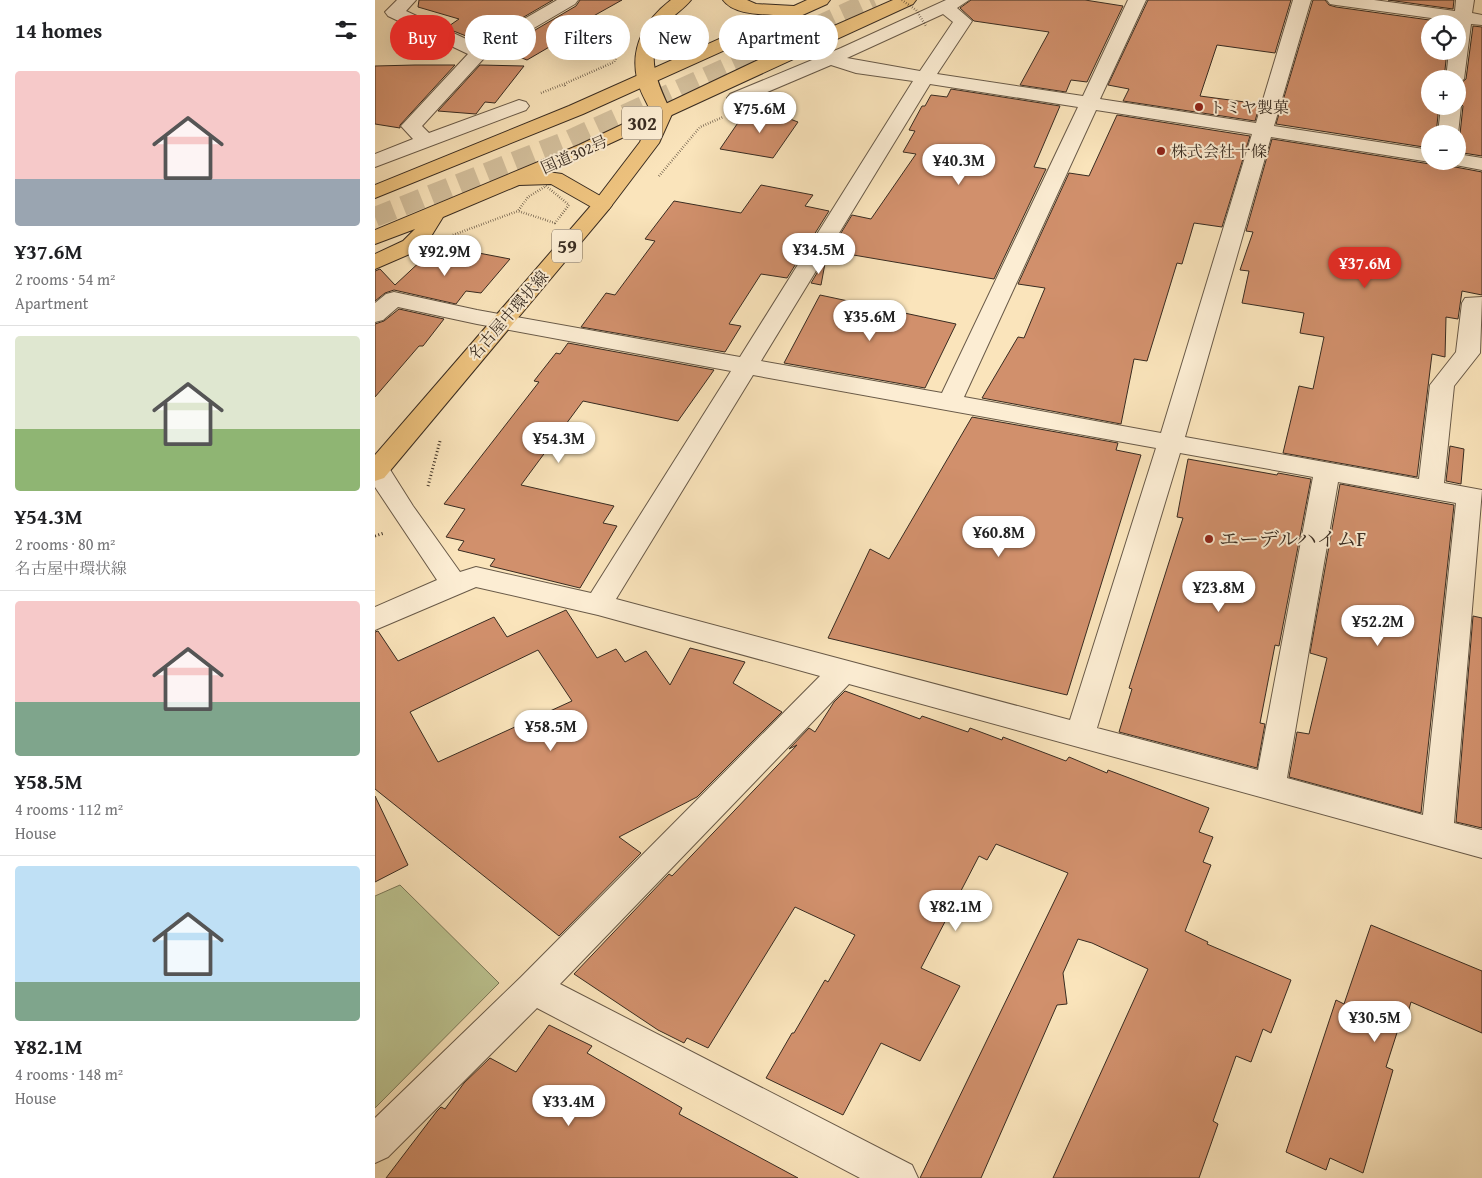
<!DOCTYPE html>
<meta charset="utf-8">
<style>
body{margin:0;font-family:"Gentium Book Plus","Noto Serif JP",serif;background:#f6f6f6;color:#202124;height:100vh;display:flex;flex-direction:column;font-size:19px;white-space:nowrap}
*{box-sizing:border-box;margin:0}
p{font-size:16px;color:#757577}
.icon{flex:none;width:28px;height:28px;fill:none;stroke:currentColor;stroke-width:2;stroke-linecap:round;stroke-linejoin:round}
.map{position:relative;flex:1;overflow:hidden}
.panel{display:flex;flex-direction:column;background:#fff;width:375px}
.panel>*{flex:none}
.top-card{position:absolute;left:15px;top:15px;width:475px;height:45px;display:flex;gap:10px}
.buttons{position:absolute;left:1046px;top:15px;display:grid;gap:10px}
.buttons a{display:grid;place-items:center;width:45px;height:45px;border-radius:50%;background:#fff;box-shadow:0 5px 20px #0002;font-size:25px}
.price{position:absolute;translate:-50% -42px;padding:0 11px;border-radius:18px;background:#fff;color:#222;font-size:16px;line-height:32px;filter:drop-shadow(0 1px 2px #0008)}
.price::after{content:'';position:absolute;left:50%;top:30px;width:15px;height:11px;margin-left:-8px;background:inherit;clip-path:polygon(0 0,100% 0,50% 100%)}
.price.selected{background:#d93025;color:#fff}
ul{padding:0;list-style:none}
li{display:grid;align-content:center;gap:10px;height:265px;padding:0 15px}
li+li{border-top:1px solid #e0e0e0}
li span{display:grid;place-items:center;height:155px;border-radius:5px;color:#555}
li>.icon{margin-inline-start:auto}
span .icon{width:90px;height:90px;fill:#fffc;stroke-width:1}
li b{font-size:21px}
h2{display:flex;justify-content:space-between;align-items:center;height:60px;padding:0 15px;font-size:21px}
.chip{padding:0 18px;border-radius:22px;background:#fff;box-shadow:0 5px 20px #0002;font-size:18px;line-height:45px}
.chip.selected{background:#d93025;color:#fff}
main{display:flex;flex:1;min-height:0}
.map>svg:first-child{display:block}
</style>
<main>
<section class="panel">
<h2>14 homes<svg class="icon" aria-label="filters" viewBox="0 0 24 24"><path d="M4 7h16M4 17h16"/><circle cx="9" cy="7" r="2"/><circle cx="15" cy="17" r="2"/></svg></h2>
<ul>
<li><span style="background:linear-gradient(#f6c9c9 70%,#9aa5b1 0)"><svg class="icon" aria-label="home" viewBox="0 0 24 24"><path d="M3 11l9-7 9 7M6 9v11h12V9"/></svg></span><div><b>¥37.6M</b><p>2 rooms · 54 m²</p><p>Apartment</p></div></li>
<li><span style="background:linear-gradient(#dfe7d0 60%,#8fb573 0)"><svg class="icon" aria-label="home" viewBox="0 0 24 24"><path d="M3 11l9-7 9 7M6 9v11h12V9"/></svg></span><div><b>¥54.3M</b><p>2 rooms · 80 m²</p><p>名古屋中環状線</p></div></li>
<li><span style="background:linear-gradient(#f6c9c9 65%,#7fa58c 0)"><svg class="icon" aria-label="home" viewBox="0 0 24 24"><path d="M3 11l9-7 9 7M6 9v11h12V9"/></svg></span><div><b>¥58.5M</b><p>4 rooms · 112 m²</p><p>House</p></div></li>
<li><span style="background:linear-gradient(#bfe0f5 75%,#7fa58c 0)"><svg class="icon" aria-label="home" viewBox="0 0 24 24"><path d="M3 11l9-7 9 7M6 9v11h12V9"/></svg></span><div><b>¥82.1M</b><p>4 rooms · 148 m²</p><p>House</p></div></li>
</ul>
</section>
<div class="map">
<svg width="1107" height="1178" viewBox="0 0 1107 1178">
<rect width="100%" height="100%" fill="#fae4bb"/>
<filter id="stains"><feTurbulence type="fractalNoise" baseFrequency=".004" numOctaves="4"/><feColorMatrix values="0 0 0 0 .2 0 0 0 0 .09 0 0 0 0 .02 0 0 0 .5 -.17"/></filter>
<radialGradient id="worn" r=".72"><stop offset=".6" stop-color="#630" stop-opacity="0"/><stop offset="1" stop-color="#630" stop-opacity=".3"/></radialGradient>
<path fill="#bcc491" stroke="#7a7859" d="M25 885 124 983 0 1108V896Z"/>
<g fill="#d1906c" stroke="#392c21" fill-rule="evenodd">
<path d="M44 0H178L106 42 71 28 84 19 43 7Z"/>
<path d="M205 0H247L206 23 212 25 152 60 126 50 201 6Z"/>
<path d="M596 0H710L748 6 712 82 696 80 691 92 645 85 674 32 599 21 585 8Z"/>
<path d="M773 0H916L900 53 842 45 825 96 885 104 880 121 748 101 754 89 733 85Z"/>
<path d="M938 0H950L954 5 961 7 1076 23 1055 24V51H1072L1069 79H1055V106H1064L1061 134H1055V148L901 124Z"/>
<path d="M1013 0H1079L1078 9Z"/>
<path d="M1098 26 1107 27V156L1082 152V136L1085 134 1088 106 1082 100V86L1091 79Z"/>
<path d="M40 65H80L25 125V128L0 124V66Z"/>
<path d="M105 65 149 66 120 103 110 102 101 114 63 111Z"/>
<path d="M576 89 685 106 659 167 671 169 619 279 455 251 477 215 496 219 541 154 528 152 540 131 534 130 547 106H550L556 95 572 97Z"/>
<path d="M379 110 399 113 423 122 398 158 345 149 371 111 378 112Z"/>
<path d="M742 115 875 136 847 227 819 223 807 264 802 263 772 361 759 359 746 424 607 398 643 337 649 338 670 288 643 284 694 173 714 176Z"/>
<path d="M897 139 1055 164 1060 161H1071L1075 166 1107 172V295L1087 291 1083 319 1071 317 1070 357 1057 354 1042 477 908 453 924 386 938 389 949 337 925 333 929 313 867 303 874 271 865 270 878 232 871 231Z"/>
<path d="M386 185 438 195 430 206 454 211 412 278 386 274 354 324 366 326 350 352 206 327 231 293 240 295 280 241 270 239 299 201 366 213Z"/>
<path d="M88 250 135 259 106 293 91 291 81 304 19 290 10 293 0 301V271L5 269 20 285 50 257 67 261 71 256 81 258Z"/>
<path d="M451 258 446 285 436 283Z"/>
<path d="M445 295 581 324 550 388 409 363Z"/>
<path d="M24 309 69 319 48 346H44L0 397V324L9 321Z"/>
<path d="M193 343 339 370 303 421 208 401 146 485 239 506 228 523 242 526 205 588 115 566 120 559 83 550 89 541 71 537 90 509 69 504 164 382 159 381 181 353 185 354Z"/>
<path d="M597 417 743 443 741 450 766 455 692 695 453 638 495 549 514 559Z"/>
<path d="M1075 446 1089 449 1086 484 1071 481Z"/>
<path d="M813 459 902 475 903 473 936 479 904 646 900 645 885 723 890 724 882 768 744 732 757 689 754 688 762 663 808 518 802 517Z"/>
<path d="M965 484 1079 505 1046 813 914 777 922 732 934 734 952 658 935 653Z"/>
<path d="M191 610 222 658 241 649 250 662 271 651 295 685 315 648 370 662 358 683 407 712 322 797 244 837 266 853 184 936 0 789V632L3 631 23 661 119 617 132 637ZM163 650 197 701 63 762 35 712Z"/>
<path d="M1098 616 1107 618V828L1081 822Z"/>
<path d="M470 691 545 719 547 716 593 732 595 728 627 740 628 737 691 761 694 757 732 773 733 770 834 808 824 832 838 837 828 862 836 865 810 931 833 942 832 944 916 980 896 1033 888 1029 876 1062 861 1056 838 1121 843 1124 824 1178H678L773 969 717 943 703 939 688 973 692 1004 682 1005 606 1178H545L693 873 621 844 612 860 604 856 546 968 585 986 545 1061 506 1043 468 1115 391 1078 417 1033H419L450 980 453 982 480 935 420 907 333 1048 312 1038 309 1043 283 1030 199 974 294 874 297 876 422 745 414 749 434 728 440 732 459 702Z"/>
<path d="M0 796 33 865 0 882Z"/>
<path d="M996 925 1107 971V1033L1036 1002 1032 1016 1028 1014 1011 1067 1018 1070 988 1173 955 1158 951 1170 911 1152 961 1000 969 1004Z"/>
<path d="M174 1025 217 1046 212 1053 307 1108 304 1114 423 1178H11L62 1111 66 1107 70 1109 89 1083 115 1058 141 1072Z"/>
</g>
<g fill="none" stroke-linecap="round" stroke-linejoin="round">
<path stroke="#d3bf9c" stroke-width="20" stroke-dasharray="20 10" stroke-linecap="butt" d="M0 217 194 140 499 0"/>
<g stroke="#695a48" stroke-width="2">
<g id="street">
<path d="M22 0H41L31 11 104 45 182 0H203L200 4 111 56 47 126 54 133 144 100 151 102 154 106 151 110 0 167V154L38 139 26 126 93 54 13 16 10 12Z"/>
<path d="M571 0H594L582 8 597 21 562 74 708 96 753 0H771L725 99 881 123 918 0H936L899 126 1055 150V161H1058L1055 162 896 137 810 437 1044 479 1055 385 1081 352 1087 303 1090 298 1107 297 1105 353 1079 386 1069 483 1107 490 1079 823 1107 830V858L474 684 185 984 537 1165 543 1178H485L162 1008 13 1157 0 1163V1118L146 977 445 676 223 615 101 587 0 630V607L62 580 0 487V457L9 460 38 506 85 572 101 567 216 593 356 371 102 324 23 307 8 320 0 322V303L11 294 19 292 102 310 365 357 538 81 481 73 456 65 369 102H355L352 98 355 94 466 48ZM568 14 578 22 545 71 472 58ZM555 84 703 107 567 393 386 361ZM721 110 877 134 786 433 589 397ZM378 375 781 448 695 720 241 599ZM805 453 938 477 883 770 722 728ZM963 482 1081 503 1048 815 912 778Z"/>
<path d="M952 0H999L1080 11 1081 0H1099L1097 13 1107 15V25L1096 24 1089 79 1082 84V79H1071L1074 51H1082V24H1078V21L961 5 955 4Z"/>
<path d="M1082 102 1086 106 1083 134H1063L1066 106H1082Z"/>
<path d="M1082 154 1107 158V170L1075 164 1073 161H1082Z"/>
</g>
</g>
<g stroke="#392c21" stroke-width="2">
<path id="primary" d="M296 0H316C309 9 298 15 291 24 267 53 283 85 297 114L284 143 234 209 9 478 0 481V455L220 201 265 142 277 114C272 102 264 91 262 78 255 46 271 19 296 0Z"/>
</g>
<g stroke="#392c21" stroke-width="2">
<g id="highway">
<path d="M348 0H372L381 4 419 6 432 0H455L452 4 208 114 0 198V185L194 106 398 15C383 14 358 14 348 0Z"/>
<path d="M518 0H541L538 4 173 172 187 174 234 201 237 205 234 209 227 211 220 209 176 184 144 185 68 217 55 238 44 250 0 269V254L28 241 40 229 0 244V230L204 145 402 51Z"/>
</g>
</g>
<g stroke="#392c21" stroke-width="2.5" stroke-dasharray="0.5 2" stroke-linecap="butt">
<path d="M190 86 189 84 239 62 241 58"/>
<path d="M166 93 189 84"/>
<path d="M284 176 325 127 348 117"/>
<path d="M171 186 194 205 180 223 143 211 153 197Z"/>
<path d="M78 235 143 211"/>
</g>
<g stroke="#392c21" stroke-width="3" stroke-dasharray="1 2.5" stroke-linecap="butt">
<path d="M53 486 65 441"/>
<path d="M0 536 9 533"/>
</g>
<use href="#street" fill="#fcedd3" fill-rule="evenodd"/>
<use href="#primary" fill="#edc27e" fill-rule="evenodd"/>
<use href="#highway" fill="#edc27e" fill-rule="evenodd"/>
<path stroke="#392c21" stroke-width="2.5" stroke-dasharray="0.5 2" stroke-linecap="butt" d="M527 0 541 10 551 26"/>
</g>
<g fill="#8f2418" stroke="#fcedd3" stroke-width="2">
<circle cx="824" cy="107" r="5"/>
<circle cx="786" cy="151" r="5"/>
<circle cx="834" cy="539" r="5"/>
</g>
<g text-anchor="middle" stroke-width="4" stroke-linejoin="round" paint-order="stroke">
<g font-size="16" fill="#392c21" stroke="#fcedd3" text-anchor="start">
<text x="834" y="113">トミヤ製菓</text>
<text x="796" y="157">株式会社十條</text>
</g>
<g font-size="16" fill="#392c21" stroke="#fcedd3">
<text transform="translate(199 154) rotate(-24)" y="6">国道302号</text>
<text transform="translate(133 315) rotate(-49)" y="6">名古屋中環状線</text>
</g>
<g fill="#fcedd3" stroke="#746656" stroke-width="1">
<rect x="247" y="106.5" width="40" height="33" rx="4"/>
<rect x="177" y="229.5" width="30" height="33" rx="4"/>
</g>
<g font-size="19" font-weight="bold" fill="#392c21">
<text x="267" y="130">302</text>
<text x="192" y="253">59</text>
</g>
<g font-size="20" fill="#392c21" stroke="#fcedd3" text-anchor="start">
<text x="844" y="546">エーデルハイムF</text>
</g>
</g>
<rect width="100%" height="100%" filter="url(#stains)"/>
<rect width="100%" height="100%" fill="url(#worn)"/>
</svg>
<div class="buttons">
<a><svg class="icon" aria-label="locate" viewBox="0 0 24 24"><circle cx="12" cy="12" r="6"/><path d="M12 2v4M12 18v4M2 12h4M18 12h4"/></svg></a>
<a>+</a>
<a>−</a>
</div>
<b class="price" style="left:385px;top:134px">¥75.6M</b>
<b class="price" style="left:584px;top:186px">¥40.3M</b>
<b class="price" style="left:444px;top:275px">¥34.5M</b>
<b class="price" style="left:70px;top:277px">¥92.9M</b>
<b class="price selected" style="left:990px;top:289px">¥37.6M</b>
<b class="price" style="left:495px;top:342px">¥35.6M</b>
<b class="price" style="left:184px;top:464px">¥54.3M</b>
<b class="price" style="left:624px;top:558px">¥60.8M</b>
<b class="price" style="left:844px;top:613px">¥23.8M</b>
<b class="price" style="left:1003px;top:647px">¥52.2M</b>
<b class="price" style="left:176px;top:752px">¥58.5M</b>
<b class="price" style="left:581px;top:932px">¥82.1M</b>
<b class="price" style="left:1000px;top:1043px">¥30.5M</b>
<b class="price" style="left:194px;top:1127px">¥33.4M</b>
<div class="top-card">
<a class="chip selected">Buy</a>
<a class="chip">Rent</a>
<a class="chip">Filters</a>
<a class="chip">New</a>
<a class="chip">Apartment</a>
</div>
</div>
</main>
